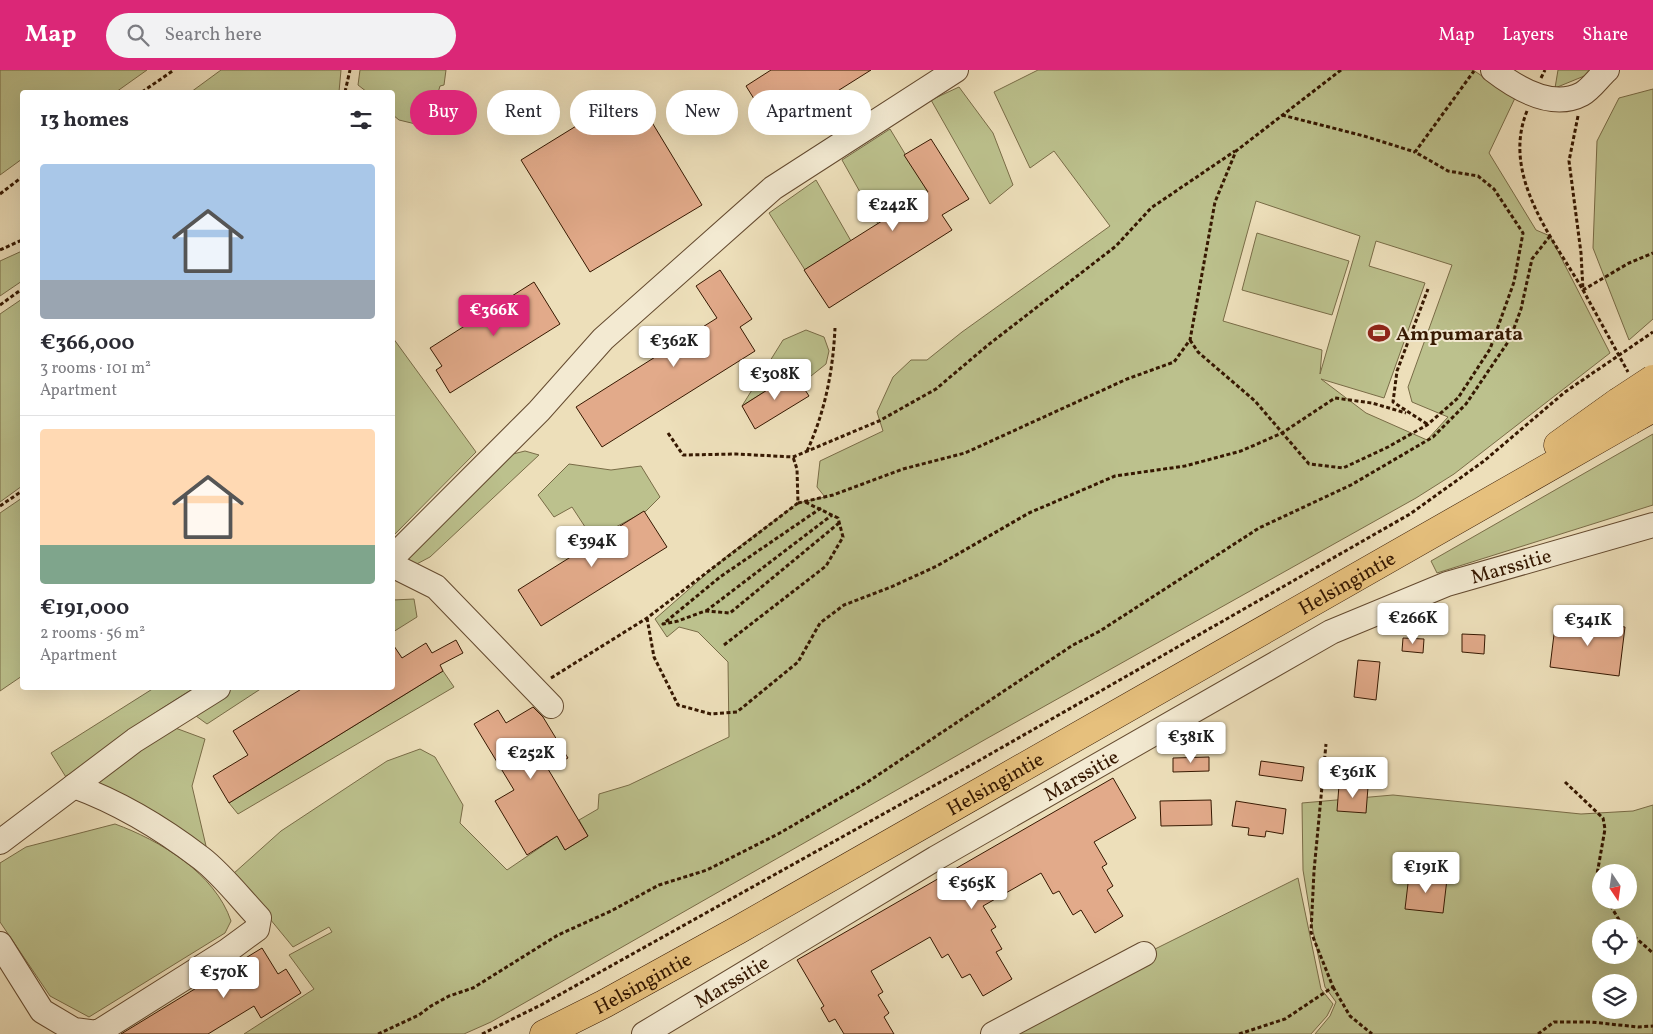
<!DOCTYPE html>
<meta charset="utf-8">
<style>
body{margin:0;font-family:Vollkorn,serif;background:#f2f2f3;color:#2b2b33;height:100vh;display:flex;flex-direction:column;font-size:19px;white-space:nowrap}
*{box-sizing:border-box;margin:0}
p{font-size:16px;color:#7c7c81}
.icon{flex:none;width:28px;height:28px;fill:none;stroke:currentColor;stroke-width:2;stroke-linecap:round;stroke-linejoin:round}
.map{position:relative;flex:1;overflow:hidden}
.panel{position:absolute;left:20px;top:20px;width:375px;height:600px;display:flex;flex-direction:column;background:#fff;border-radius:5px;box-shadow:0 5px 20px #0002}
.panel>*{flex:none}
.top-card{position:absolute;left:410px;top:20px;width:475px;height:45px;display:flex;gap:10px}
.needle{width:32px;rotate:167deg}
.tools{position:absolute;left:1592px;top:794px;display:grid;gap:10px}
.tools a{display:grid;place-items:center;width:45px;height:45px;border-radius:50%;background:#fff;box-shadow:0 5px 20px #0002;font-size:25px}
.price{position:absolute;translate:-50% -42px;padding:0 11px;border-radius:5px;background:#fff;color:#222;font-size:16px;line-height:32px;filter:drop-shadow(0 1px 2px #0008)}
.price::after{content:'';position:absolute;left:50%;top:30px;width:15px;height:11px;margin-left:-8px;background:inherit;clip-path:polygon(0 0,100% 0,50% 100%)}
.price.on{background:#db2777;color:#fff}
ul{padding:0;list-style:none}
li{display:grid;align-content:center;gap:10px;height:265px;padding:0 20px}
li+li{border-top:1px solid #e1e1e2}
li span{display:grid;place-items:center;height:155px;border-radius:5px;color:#555}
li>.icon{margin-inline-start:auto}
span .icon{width:90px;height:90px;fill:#fffc;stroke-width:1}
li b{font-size:21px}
h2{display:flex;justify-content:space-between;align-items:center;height:60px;padding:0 20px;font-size:21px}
.tag{padding:0 18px;border-radius:22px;background:#fff;box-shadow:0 5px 20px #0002;font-size:18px;line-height:45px}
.tag.on{background:#db2777;color:#fff}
header{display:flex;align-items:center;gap:30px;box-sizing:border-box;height:70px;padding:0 25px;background:#db2777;color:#fff}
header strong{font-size:24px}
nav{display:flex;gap:28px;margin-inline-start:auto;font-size:18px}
.search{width:350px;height:45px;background:#f2f2f3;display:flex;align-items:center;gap:12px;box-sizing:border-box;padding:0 18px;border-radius:28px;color:#7c7c81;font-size:19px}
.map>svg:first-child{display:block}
</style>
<header>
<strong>Map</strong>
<div class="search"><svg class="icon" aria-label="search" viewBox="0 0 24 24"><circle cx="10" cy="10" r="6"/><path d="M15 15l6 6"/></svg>Search here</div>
<nav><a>Map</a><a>Layers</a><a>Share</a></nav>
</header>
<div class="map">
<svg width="1653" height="964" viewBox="0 0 1653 964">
<rect width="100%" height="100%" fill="#eddfba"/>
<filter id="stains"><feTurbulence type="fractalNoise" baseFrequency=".004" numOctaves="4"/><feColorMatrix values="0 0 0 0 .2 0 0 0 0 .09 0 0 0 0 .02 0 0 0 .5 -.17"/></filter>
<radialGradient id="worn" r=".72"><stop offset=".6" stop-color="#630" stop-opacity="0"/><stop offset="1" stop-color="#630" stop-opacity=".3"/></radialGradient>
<g fill="#bcc18d" stroke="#796c47" fill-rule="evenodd">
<path d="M0 0H147L116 22H22V89L0 105Z"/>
<path d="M221 0H341L339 22H191Z"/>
<path d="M360 0H446L444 15 440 16 428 57 399 50 393 45 392 22H367L358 15Z"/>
<path d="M1038 0H1473L1515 28 1489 83 1536 160 1550 166 1610 283 1454 404 1416 428 986 669 491 952 464 964H244L314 919 289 885 332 862 329 857 293 877 233 804 281 761 387 691 420 679 435 687 463 735 460 753 507 800 557 766 565 780 588 766 579 750 598 739 599 724 629 715 729 667 728 592 698 562 679 557 667 567 655 549 728 485 798 433 825 427 817 417 820 391 883 361 877 342 893 307 911 290H927L962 262 1110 156 1054 81 1030 98 994 22ZM1256 131 1360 166 1320 304 1322 280 1223 251ZM1376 171 1452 195 1408 317 1412 332 1448 347 1427 370 1366 343 1321 309 1384 328 1425 213 1369 196Z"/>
<path d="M1558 0H1599L1555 18Z"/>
<path d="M959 17 993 63 1013 115 990 134 931 30Z"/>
<path d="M1653 19V249L1629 270 1593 178 1597 71 1619 28Z"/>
<path d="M890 59 928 122 878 154 842 90Z"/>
<path d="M816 110 851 171 805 200 769 143Z"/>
<path d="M1257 163 1349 191 1332 245 1242 220Z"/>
<path d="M22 181V211L0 226V191Z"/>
<path d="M22 229V416L0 432V244Z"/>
<path d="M806 260 824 267 829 281 826 294 801 314 794 303 742 336 783 270Z"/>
<path d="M393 268 476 382 393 466Z"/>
<path d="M1653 364V435L1437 503 1431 491Z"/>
<path d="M525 381 539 385 430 487 413 496 408 490 412 479 513 384Z"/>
<path d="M569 394 611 400 641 396 660 427 646 441 593 469 572 437 554 447 538 425Z"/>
<path d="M22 428V606L0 621V443Z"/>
<path d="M414 529 417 547 393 562V530Z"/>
<path d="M443 601 454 617 238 744 229 733Z"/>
<path d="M154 618H194L150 646 69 712 51 683Z"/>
<path d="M218 618H262L207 654 185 638Z"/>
<path d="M170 656 205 669 192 716 206 776 201 783 90 715Z"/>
<path d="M1393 725 1581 744 1633 741 1653 735V964H1315L1330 946 1336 932 1325 917 1313 861 1303 800 1302 733ZM1601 802H1629V830H1601ZM1601 858H1629V885H1601ZM1601 912H1629V940H1601Z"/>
<path d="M115 754C159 770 215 803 231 851L225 863 89 947 50 926 0 852V793L26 777Z"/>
<path d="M1298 808 1321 919 1333 934 1327 946 1311 964H995L1147 883Z"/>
</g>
<g fill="#e2aa8a" stroke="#361801">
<path d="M771 0H871L774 61 746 16Z"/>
<path d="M633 21 702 135 590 202 521 90Z"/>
<path d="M931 69 969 129 942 145 952 160 829 238 804 200 928 122 904 85Z"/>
<path d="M720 200 752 249 740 257 755 281 602 377 576 337 717 248 696 216Z"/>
<path d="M534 212 560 254 450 323 436 300 442 296 430 278Z"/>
<path d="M794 303 809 326 755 359 742 336Z"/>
<path d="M644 441 667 477 541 556 518 520Z"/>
<path d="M1556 548 1625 557 1619 606 1550 597Z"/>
<path d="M1462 564 1485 565 1484 584 1462 582Z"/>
<path d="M1403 568 1424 569 1423 583 1402 581Z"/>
<path d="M456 570 463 583 440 595 443 601 229 733 213 706 248 685 233 661 303 618H392V573L402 588 426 573 432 583Z"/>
<path d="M1358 590 1380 592 1376 630 1354 627Z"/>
<path d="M533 637 543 647 568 688 548 699 588 766 565 780 557 766 527 785 495 731 514 720 474 654 498 640 506 653Z"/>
<path d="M1209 687V701L1173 702V688Z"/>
<path d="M1261 691 1304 697 1302 711 1259 705Z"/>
<path d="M1113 708 1136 748 1094 772 1107 794 1102 797 1113 816 1107 820 1123 846 1095 863 1081 840 1073 845 1059 821 1053 824 1041 803 983 836 996 857 991 860 1002 879 996 882 1012 909 983 926 970 904 962 908 948 884 942 888 930 867 871 901 883 922 878 925 889 943 884 947 894 964H844L835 949 829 952 821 938 824 936 797 890Z"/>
<path d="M1339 715 1368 717 1366 743 1337 741Z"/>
<path d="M1211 730 1212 755 1161 756 1160 731Z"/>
<path d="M1236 731 1286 739 1283 764 1266 761 1265 767 1248 765 1249 758 1232 756Z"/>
<path d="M1409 805 1447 809 1443 843 1405 839Z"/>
<path d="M262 878 278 904 286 899 301 923 261 948 254 936 208 964H121Z"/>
</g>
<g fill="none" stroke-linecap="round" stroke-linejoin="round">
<g stroke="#644a2f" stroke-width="26">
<g id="minor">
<path d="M1493 0C1515 17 1552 40 1582 24 1591 19 1599 7 1607 0"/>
<path d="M392 488 539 341 603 269 773 118 956 0"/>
<path d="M392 495 436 517 551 636"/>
<path d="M0 772 135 670 218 618"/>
<path d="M0 874 42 941 74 960 97 963 227 881 257 859 259 848C241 829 222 804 201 788 163 759 118 732 74 716"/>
<path id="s1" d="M644 964 936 788 1331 562 1447 514 1653 455"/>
<path d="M993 964 1144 884"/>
</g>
</g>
<g stroke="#361801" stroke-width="29">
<g id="major">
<path d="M1558 375 1618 332"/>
<path id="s2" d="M544 964 604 934 738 860 1630 351"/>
</g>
</g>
<g stroke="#361801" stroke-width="3" stroke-dasharray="4 2.5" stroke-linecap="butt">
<path d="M1541 8 1545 0"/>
<path d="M142 22 174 0"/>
<path d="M345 22 350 0"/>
<path d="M1527 41C1501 105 1552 167 1583 220L1629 193 1653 183"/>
<path d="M1282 45 1364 66 1415 82"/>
<path d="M1578 46 1569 91 1581 183 1583 220 1628 302"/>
<path d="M0 124 22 107"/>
<path d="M0 180 22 170"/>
<path d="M0 235 22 219"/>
<path d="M1190 270 1198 282 1255 331 1309 394 1343 398 1388 377 1427 355 1458 328 1490 279 1514 212 1523 163 1494 119 1478 106 1448 101 1415 82 1474 1"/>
<path d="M1427 354 1393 332 1397 301 1428 219"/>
<path d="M668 363 683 385 736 384 793 387 879 351 936 319 988 275 1116 176 1151 138 1235 81"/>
<path d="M807 381C825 342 833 301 835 258"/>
<path d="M798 433 833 425 903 399 965 383 1127 309 1174 292 1190 270 1215 132 1236 81 1341 0"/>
<path d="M0 436 22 421"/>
<path d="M821 438 720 507 663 554 678 551 705 541 730 543 839 453"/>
<path d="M706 541 832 445"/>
<path d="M647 548 654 587 678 635 711 644 737 642 798 592 820 553 844 535 891 517 937 496 1029 443 1115 406 1185 396 1241 381 1282 363 1335 328 1372 333 1406 343"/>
<path d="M724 575 826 496 843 467 838 448 805 432"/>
<path d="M551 608 647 548 798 433 797 399 793 387"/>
<path d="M1565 712 1603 748 1605 759 1596 810 1601 819"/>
<path d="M1607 830 1624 858"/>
<path d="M1629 862 1653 883"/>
<path d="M1333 917 1350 946 1372 964"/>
<path d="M378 964 419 945 431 936 449 926 473 918 558 865 611 841 659 815 707 800 778 764 866 713 1073 575 1100 561 1259 458 1351 415 1433 367 1466 334 1510 269 1521 239 1532 189 1550 166"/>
<path d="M482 964 541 935 980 690 1410 444 1484 391 1565 322 1653 262"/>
<path d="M1239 964 1285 949 1333 917 1311 862 1314 801 1326 674"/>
<path d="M1538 964 1554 952H1591L1638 957 1653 956"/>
</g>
<use href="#minor" stroke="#f3ead2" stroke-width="24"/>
<use href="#major" stroke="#e6c07d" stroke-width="28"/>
<g stroke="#361801" stroke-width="29" stroke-linecap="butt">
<g id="major-bridge">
<path d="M1618 332 1653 309"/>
<path d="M1630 351 1653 338"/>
</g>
</g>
<use href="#major-bridge" stroke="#e6c07d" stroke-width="28"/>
</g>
<defs>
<g id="stadium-bare" transform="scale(1.725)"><path d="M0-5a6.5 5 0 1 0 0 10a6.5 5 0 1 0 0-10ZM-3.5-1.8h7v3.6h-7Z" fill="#8f2418" stroke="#f3ead2" stroke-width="2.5" paint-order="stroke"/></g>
</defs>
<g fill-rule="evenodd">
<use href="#stadium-bare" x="1379" y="263"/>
</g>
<g text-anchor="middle" stroke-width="4" stroke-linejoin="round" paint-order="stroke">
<g font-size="20" font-weight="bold" fill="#361801" stroke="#f3ead2" text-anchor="start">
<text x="1396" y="270">Ampumarata</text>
</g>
<g font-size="20" fill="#361801" stroke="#f3ead2">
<text dy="7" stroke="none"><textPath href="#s1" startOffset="988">Marssitie</textPath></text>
<text dy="7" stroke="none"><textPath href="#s2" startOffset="921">Helsingintie</textPath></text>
<text dy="7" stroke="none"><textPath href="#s1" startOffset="508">Marssitie</textPath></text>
<text dy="7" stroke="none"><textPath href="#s2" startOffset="516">Helsingintie</textPath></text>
<text dy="7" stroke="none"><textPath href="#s1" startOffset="102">Marssitie</textPath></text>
<text dy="7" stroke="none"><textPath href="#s2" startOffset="111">Helsingintie</textPath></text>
</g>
</g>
<rect width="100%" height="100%" filter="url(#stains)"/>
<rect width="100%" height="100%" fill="url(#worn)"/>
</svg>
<div class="tools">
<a><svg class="needle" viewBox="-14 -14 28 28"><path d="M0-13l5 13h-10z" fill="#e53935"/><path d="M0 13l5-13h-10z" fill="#7c7c81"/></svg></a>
<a><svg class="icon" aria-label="locate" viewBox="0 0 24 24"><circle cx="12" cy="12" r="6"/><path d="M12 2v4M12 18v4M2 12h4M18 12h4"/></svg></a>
<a><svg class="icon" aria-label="layers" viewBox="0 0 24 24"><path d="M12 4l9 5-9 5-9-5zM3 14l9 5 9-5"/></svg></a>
</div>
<b class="price" style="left:893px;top:162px">€242K</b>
<b class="price on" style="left:494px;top:267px">€366K</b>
<b class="price" style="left:674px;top:298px">€362K</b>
<b class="price" style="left:775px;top:331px">€308K</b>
<b class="price" style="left:592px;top:498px">€394K</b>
<b class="price" style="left:1413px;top:575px">€266K</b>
<b class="price" style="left:1588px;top:577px">€341K</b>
<b class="price" style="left:1191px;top:694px">€381K</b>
<b class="price" style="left:531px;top:710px">€252K</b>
<b class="price" style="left:1353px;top:729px">€361K</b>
<b class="price" style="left:1426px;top:824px">€191K</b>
<b class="price" style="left:972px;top:840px">€565K</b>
<b class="price" style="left:224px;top:929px">€570K</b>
<div class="top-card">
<a class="tag on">Buy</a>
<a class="tag">Rent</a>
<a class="tag">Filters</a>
<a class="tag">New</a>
<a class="tag">Apartment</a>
</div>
<section class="panel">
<h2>13 homes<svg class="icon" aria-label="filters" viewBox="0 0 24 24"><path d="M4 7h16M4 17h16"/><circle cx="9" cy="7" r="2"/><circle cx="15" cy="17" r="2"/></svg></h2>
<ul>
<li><span style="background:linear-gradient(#a9c7e8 75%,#9aa5b1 0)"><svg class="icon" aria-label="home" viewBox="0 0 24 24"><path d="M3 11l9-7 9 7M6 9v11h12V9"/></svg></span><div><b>€366,000</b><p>3 rooms · 101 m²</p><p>Apartment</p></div></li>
<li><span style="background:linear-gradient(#ffd9b3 75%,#7fa58c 0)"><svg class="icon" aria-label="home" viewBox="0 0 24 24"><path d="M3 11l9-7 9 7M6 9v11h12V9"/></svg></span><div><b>€191,000</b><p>2 rooms · 56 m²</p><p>Apartment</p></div></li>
</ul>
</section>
</div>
